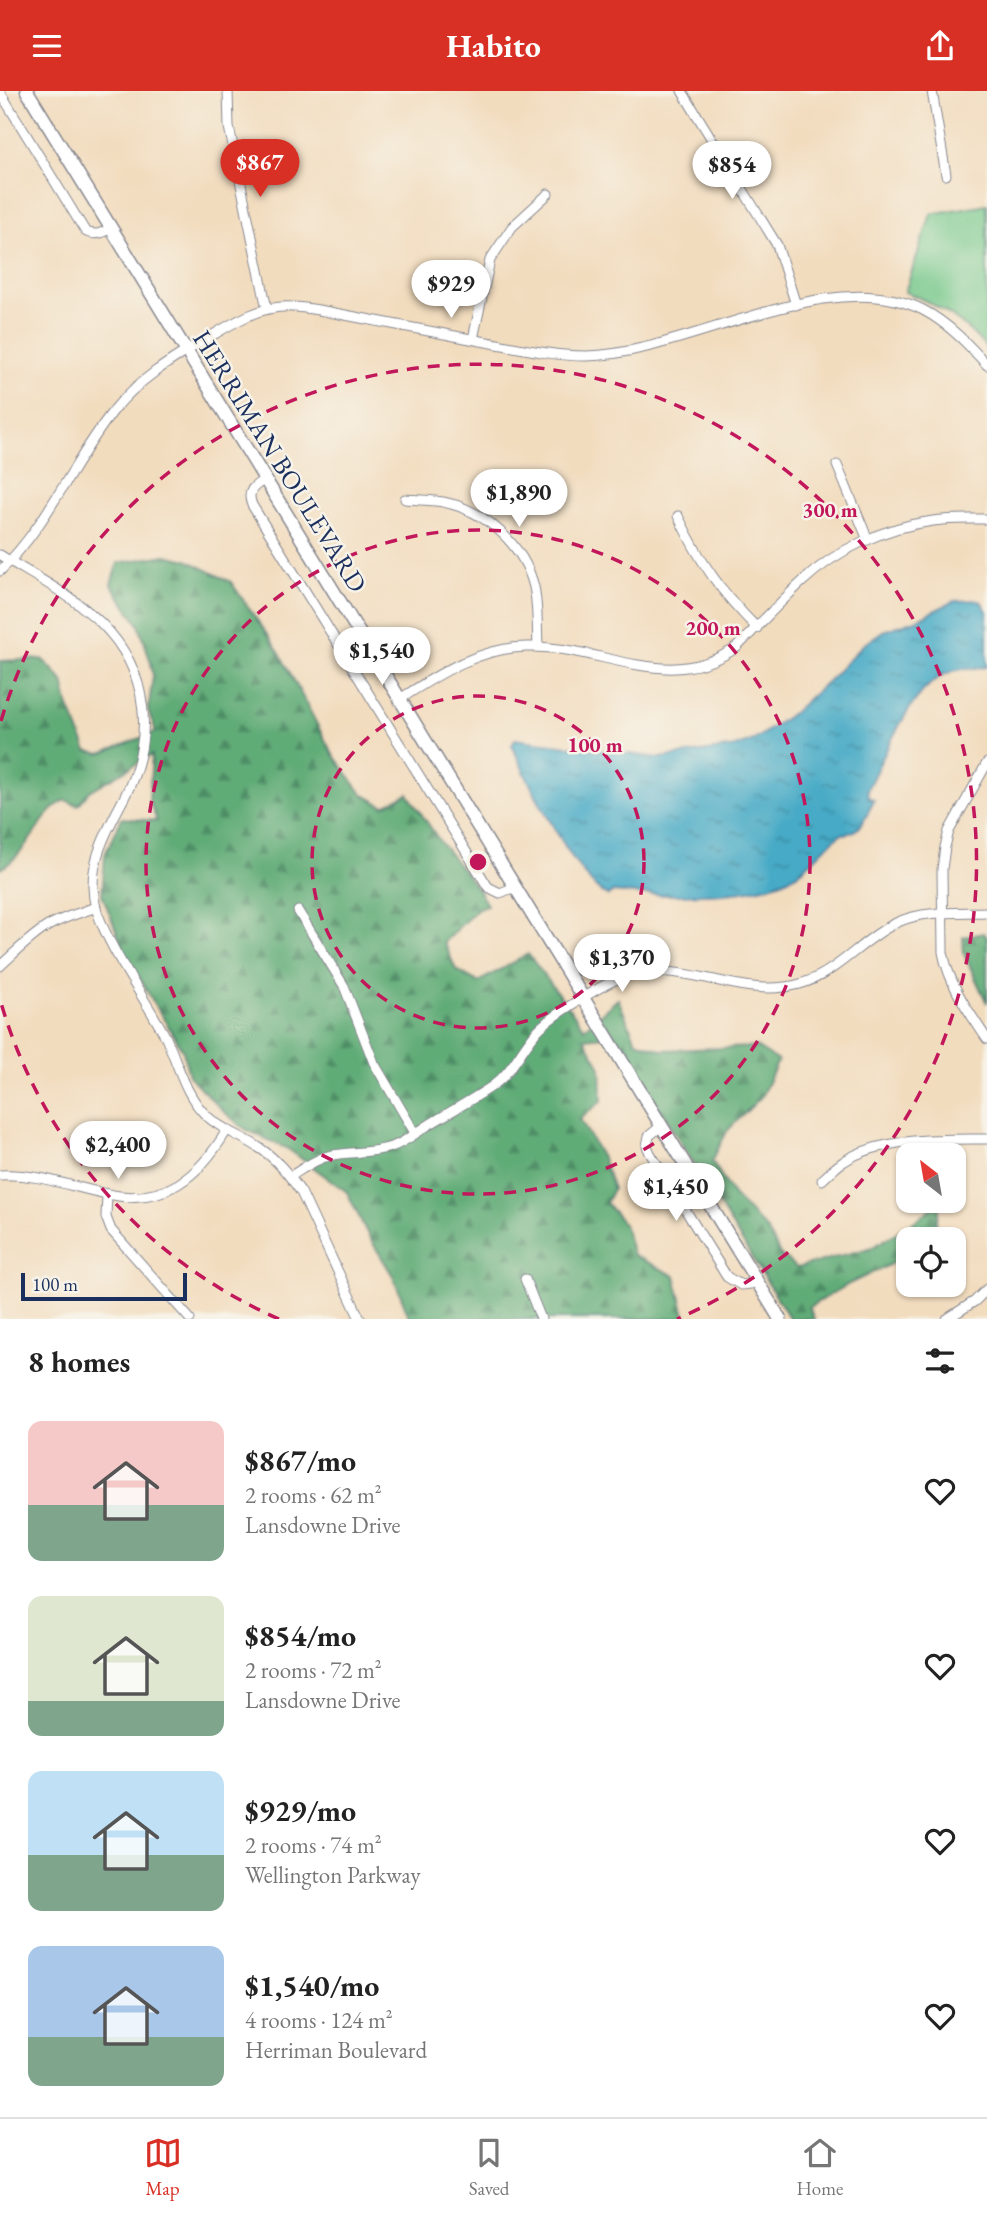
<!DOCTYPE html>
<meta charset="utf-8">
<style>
body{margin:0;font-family:"EB Garamond",serif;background:#f6f6f6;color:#222;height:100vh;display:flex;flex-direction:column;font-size:26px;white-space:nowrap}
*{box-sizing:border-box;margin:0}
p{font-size:23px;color:#767676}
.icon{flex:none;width:38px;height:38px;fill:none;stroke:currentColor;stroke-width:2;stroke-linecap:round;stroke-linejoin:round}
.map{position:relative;height:1228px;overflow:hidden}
.panel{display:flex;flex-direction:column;background:#fff;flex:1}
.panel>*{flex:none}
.needle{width:46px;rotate:329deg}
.fabs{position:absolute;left:896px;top:1052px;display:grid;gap:14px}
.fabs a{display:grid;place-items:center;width:70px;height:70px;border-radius:14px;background:#fff;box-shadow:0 2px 5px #0004;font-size:35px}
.scale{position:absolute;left:21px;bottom:18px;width:166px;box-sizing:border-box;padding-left:7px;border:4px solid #1b2f5e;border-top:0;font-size:19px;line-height:24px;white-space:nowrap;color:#1b2f5e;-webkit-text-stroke:5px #f7f3e8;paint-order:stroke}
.price{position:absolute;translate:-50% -60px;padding:0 16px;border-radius:24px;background:#fff;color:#222;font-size:23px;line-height:46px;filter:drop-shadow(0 2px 4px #0008)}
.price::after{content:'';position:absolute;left:50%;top:42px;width:21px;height:16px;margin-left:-10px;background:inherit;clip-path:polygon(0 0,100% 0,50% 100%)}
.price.current{background:#d93025;color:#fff}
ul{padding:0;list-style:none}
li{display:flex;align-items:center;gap:21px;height:175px;padding:0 28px}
li span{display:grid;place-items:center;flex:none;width:196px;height:140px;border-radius:14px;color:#555}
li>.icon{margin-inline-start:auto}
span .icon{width:84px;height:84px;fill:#fffc;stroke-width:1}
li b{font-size:30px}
h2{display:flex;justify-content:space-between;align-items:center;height:84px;padding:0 28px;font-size:30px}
header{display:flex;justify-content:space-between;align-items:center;height:91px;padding:0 28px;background:#d93025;color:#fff;font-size:32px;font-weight:700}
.dock{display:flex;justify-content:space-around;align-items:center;height:98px;border-top:2px solid #e0e0e0;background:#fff;font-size:19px;color:#767676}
.dock a{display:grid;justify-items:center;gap:4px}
.dock .current{color:#d93025}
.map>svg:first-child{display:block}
</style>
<header><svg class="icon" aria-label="menu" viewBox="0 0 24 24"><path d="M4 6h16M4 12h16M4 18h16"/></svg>Habito<svg class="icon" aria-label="share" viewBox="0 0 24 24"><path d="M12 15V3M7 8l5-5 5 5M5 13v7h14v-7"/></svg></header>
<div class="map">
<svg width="987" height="1228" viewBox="0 0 987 1228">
<defs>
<pattern id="forest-firs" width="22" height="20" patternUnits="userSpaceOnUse" patternTransform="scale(1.75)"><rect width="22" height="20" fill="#60ac77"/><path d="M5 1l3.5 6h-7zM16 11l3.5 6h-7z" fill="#4e8c65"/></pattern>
<pattern id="water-ripples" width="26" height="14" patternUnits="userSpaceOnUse" patternTransform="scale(1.75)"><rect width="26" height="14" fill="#46aac6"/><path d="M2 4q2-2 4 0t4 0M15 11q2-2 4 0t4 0" fill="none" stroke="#3a8ba4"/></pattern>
</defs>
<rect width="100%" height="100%" fill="#f7f3e8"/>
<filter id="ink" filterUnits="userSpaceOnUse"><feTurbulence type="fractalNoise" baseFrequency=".0143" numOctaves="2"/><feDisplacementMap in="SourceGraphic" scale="14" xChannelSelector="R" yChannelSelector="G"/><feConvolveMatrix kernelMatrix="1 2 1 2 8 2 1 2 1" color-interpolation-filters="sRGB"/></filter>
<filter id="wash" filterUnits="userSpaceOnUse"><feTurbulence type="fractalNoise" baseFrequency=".00686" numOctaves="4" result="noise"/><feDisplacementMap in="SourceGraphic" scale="28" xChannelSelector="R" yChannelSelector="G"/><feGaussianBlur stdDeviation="1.57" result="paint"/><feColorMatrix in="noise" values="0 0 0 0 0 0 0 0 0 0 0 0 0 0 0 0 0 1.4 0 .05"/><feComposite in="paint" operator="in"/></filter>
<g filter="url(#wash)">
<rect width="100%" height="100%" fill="#f2dcbe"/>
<g fill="url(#forest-firs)" stroke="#3e6e6a" stroke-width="2">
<path d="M166 464 187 469 231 491 280 563 332 662 362 703 384 715 408 703 441 752 477 797 487 814 478 817 444 851 456 879 478 891 528 863 584 937 618 908 636 950 662 959 756 956 778 970 761 1006 727 1040 712 1070 733 1104 766 1138 781 1165 797 1177 873 1156 918 1128 941 1110 934 1143 927 1148H908V1161L891 1173 851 1192 809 1216 814 1228H790L614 944 584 947 601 976 602 1010 580 1028 602 1067 613 1098 606 1112 624 1133 633 1164 675 1185 686 1228H410L393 1185 368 1144 347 1101 288 1058 245 1038 224 1021 189 985 183 960 126 865 102 803 105 763 122 727 157 730 149 709 152 664 90 700 78 714 65 709C38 724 31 761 0 778V570L43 568 63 590 68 613 87 660 101 663 156 641 148 620 153 585 151 572 139 534 111 493 118 472Z"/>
<path d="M983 842 987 846V912L964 863 963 846Z"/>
</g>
<path fill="#76c88b" stroke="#487c74" stroke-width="2" d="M987 113V258C965 231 937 213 905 201L931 123Z"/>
<path fill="url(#water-ripples)" stroke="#306c92" stroke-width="2" d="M980 509 987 520V576C973 577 958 577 945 583 910 599 885 664 867 698L868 706 874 709C865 726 862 743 841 743 822 757 809 777 788 788 754 806 653 806 613 801L608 805C579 793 525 685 512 654L515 648 660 667 735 656 754 649 794 621 834 584 863 554 883 540 916 529 954 510Z"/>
</g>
<g filter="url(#ink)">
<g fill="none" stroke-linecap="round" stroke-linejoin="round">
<g stroke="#86868e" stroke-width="11">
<g id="minor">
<path d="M228 0 229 36 267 218"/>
<path d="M682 0 777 154 796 214"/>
<path d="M932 0 946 84"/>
<path d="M0 1 85 140C94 146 103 142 111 137"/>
<path d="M473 248 490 169 512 136 548 103"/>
<path d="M837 374 868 449"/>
<path d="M265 388C254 395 246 400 252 414L488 796 500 802 515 796"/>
<path d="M405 408C418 409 431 409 443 411 485 419 524 454 534 496 538 515 537 536 538 556"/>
<path d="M678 425C700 471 720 500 757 537"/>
<path d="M0 464C34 485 72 504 101 532 150 580 155 648 124 707 106 741 85 777 96 817 108 857 143 904 164 943 178 970 184 1005 208 1026 222 1039 242 1045 258 1056 276 1067 289 1084 301 1101L360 1228"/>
<path d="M0 480C48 434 73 370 114 319 138 289 171 269 203 250 230 234 258 214 292 216 302 216 313 218 324 220 376 230 428 240 481 250 515 256 551 265 586 265 688 263 829 171 923 219 948 232 969 254 987 274"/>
<path d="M400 608C439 583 478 557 526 556 600 553 668 605 737 556 759 534 780 511 802 491 837 458 886 436 933 430 951 427 969 428 987 428"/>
<path d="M987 672 949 740 945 756 942 778 943 861C949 894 969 921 987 948"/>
<path d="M298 820 344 895 374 972 415 1042"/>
<path d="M0 875C16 861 30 846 48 835 63 826 80 822 96 816"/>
<path d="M661 1035 649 1045 647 1055 650 1062 727 1186 741 1194 751 1193 757 1189"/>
<path d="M0 1084C38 1082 71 1096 107 1103 164 1115 199 1086 227 1039"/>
<path d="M291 1085C304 1077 317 1067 333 1064 352 1061 372 1062 391 1056 404 1052 416 1042 427 1035 448 1022 470 1010 491 996 512 982 521 958 538 939 551 925 604 892 623 886 685 866 739 910 800 893 838 882 863 847 898 831 925 819 958 822 987 821"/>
<path d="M822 1089C829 1083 835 1076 843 1071 879 1046 945 1048 987 1048"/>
<path d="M107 1103 106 1126 111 1139 190 1228"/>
<path d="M525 1188 541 1228"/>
<path d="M947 1228 975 1210 987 1198"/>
</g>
</g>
<g stroke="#86868e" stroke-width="15">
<path id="tertiary" d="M27 0 780 1228"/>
</g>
<use href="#minor" stroke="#fff" stroke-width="9"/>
<use href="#tertiary" stroke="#fff" stroke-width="12"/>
</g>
</g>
<g fill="none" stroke="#c2185b" stroke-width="3.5" stroke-dasharray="12 9">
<circle cx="478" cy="771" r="166"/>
<circle cx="478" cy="771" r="332"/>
<path d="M279 1228A498 498 0 0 1 1 912M1 630A498 498 0 1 1 677 1228"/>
</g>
<g text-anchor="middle" stroke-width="5" stroke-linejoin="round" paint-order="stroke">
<g font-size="26" fill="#1b2f5e" stroke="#f7f3e8">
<text transform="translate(280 370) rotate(58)" y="9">HERRIMAN BOULEVARD</text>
</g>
</g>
<circle cx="478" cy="771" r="10" fill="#c2185b" stroke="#f7f3e8" stroke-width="3.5"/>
<g font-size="21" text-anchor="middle" font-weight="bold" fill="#c2185b" stroke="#f7f3e8" stroke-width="5" stroke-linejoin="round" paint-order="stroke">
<text x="830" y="426">300 m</text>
<text x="713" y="544">200 m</text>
<text x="595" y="661">100 m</text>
</g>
</svg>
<div class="fabs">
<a><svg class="needle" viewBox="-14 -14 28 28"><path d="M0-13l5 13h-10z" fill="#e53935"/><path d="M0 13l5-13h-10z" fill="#767676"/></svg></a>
<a><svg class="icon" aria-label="locate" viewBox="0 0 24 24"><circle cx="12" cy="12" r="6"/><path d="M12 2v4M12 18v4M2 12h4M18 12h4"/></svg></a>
</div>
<div class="scale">100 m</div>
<b class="price current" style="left:260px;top:108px">$867</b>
<b class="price" style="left:732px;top:110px">$854</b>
<b class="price" style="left:451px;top:229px">$929</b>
<b class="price" style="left:519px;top:438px">$1,890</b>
<b class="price" style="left:382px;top:596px">$1,540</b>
<b class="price" style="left:622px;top:903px">$1,370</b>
<b class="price" style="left:118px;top:1090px">$2,400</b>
<b class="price" style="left:676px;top:1132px">$1,450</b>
</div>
<section class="panel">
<h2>8 homes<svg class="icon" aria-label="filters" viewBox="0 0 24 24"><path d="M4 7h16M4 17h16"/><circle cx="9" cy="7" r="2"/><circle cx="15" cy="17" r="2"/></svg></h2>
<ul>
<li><span style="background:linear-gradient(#f6c9c9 60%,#7fa58c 0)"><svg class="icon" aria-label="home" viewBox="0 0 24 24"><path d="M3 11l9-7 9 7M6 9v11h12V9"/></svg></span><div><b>$867/mo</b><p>2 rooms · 62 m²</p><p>Lansdowne Drive</p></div><svg class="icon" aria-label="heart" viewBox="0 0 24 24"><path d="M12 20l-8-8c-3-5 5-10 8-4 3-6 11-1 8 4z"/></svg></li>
<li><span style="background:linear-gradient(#dfe7d0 75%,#7fa58c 0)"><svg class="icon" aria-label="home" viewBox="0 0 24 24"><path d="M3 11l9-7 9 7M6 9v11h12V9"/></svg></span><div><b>$854/mo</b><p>2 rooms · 72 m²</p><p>Lansdowne Drive</p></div><svg class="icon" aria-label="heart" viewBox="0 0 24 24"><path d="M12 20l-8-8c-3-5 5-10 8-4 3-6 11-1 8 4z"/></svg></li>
<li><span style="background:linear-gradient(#bfe0f5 60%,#7fa58c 0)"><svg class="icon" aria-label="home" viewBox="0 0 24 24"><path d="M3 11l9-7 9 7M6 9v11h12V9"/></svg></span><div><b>$929/mo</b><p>2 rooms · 74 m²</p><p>Wellington Parkway</p></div><svg class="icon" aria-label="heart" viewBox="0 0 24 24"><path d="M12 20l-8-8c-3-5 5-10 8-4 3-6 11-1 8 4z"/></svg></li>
<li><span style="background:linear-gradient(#a9c7e8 65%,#7fa58c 0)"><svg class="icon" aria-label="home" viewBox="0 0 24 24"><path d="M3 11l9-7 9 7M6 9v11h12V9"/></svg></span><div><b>$1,540/mo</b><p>4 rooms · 124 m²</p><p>Herriman Boulevard</p></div><svg class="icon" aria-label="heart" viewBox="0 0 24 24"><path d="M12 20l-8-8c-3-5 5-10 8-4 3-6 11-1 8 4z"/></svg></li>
</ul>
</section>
<nav class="dock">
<a class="current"><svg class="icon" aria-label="map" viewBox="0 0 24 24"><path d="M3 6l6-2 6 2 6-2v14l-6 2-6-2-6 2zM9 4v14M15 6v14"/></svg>Map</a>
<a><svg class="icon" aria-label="saved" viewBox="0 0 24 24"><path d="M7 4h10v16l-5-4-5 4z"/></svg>Saved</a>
<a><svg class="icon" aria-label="home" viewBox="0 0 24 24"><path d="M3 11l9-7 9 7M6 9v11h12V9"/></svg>Home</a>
</nav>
